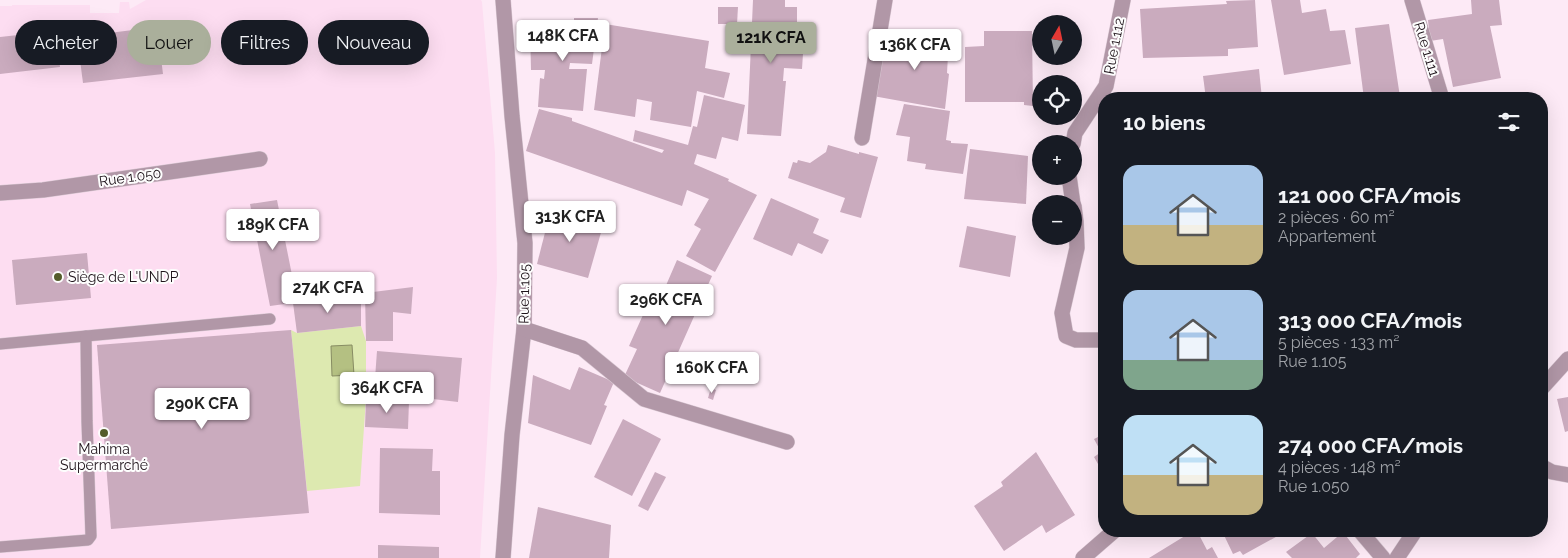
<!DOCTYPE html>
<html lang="fr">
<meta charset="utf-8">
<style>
body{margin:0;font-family:Raleway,sans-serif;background:#20242c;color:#f1f3f6;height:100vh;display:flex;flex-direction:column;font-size:19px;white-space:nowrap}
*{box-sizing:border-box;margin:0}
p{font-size:16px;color:#9ea1a6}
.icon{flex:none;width:28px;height:28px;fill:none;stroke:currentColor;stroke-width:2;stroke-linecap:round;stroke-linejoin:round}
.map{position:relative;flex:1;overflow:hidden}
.drawer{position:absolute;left:1098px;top:92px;width:450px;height:445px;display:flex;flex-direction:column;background:#171b24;border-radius:20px;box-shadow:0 5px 20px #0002}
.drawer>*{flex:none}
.guide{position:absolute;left:15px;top:20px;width:475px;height:45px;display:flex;gap:10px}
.needle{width:32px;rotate:9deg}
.tools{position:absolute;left:1032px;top:15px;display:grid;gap:10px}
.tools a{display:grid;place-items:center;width:50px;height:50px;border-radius:50%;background:#171b24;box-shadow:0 5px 20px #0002;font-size:25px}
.price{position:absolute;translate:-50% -42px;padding:0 11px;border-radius:5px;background:#fff;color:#222;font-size:16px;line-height:32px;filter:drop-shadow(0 1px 2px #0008)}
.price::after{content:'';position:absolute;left:50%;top:30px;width:15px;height:11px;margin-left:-8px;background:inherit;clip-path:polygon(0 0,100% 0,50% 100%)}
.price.on{background:#aaaf9b;color:#111}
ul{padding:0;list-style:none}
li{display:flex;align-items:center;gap:15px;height:125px;padding:0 25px}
li span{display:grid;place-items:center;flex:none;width:140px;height:100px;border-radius:15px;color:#555}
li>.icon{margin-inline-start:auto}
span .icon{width:60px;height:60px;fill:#fffc;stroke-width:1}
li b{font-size:21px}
h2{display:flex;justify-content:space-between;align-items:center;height:60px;padding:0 25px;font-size:21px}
.pill{padding:0 18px;border-radius:22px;background:#171b24;box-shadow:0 5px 20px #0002;font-size:18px;line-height:45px}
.pill.on{background:#aaaf9b;color:#111}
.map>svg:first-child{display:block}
</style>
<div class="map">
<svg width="1568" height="558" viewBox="0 0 1568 558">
<rect width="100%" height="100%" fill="#fdeaf6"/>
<path fill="#fdddf1" d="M146 0H481L482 2 495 153 497 278 480 558H0V6H12V5H90V13H119L120 2H129L130 9Z"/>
<path fill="#dde9b0" d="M361 326 366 341V398L360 486 307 491 291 330 297 333Z"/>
<path fill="#b4c082" stroke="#878c63" d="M352 345 354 375 332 376 331 346Z"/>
<g fill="#caabbe">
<path d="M753 0H785V7H797V37L804 38 802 69 784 68 783 81H786L781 136 747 134Z"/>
<path d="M1255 0 1258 47 1228 49V56L1143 58 1140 9 1227 4 1226 1Z"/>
<path d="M1271 0H1300L1302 13 1326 9 1330 31 1345 30 1351 64 1284 75Z"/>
<path d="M1471 0H1499L1502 25 1490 26 1501 78 1453 87 1443 39 1430 41 1428 20 1472 14Z"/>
<path d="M718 7H738L737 24H718Z"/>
<path d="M574 18H598L592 64 570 63 569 69H587L583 111 538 107 540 78 544 79 545 70H531L530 28 570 27V24H574Z"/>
<path d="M605 24 709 41 705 68 730 73 724 98 697 91 691 127 650 120 652 102 637 99 635 117 594 110Z"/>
<path d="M1389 24 1400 97 1385 99H1364L1355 28Z"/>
<path d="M157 27 163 74 83 83 77 37Z"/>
<path d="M55 31 60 67 0 74V37Z"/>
<path d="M984 31H1032L1033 106 1024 105V102H965V47L984 46Z"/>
<path d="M901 33 949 38 947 73 949 74 945 109 873 96 884 42 899 45Z"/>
<path d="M1259 69 1262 99H1206L1203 76Z"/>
<path d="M704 95 745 105 738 141 722 137 716 159 697 154 694 164 729 179 728 181 757 195 715 272 686 256 701 229 694 225 709 199 687 190 682 206 526 151 539 109 572 118V121L662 153 664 150 633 141 635 130 688 145 693 126 697 127Z"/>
<path d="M904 104 950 111 946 140 951 141V143L968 144 963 174 925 169 926 164 907 161 910 137 896 135Z"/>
<path d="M828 145 859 154V152L878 157 861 218 840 212 845 198 788 178 793 162 797 163 798 160 810 163 826 152Z"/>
<path d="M970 149 1028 156 1026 204 964 199Z"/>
<path d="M771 198 819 219 813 233 829 240 822 254 798 243 792 256 753 239Z"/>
<path d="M277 200 292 275 287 276 292 303 270 306 250 204Z"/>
<path d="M551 209 604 222 588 278 537 264Z"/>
<path d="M967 226 1016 236 1010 277 959 267Z"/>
<path d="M87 253 91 298 16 305 12 260Z"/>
<path d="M677 260 712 276 660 393 624 377 637 349 629 346 656 286 664 290Z"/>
<path d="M413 287 411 314 393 312V341H366L365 293Z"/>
<path d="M361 294V326L297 333 293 303Z"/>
<path d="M291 330 309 513 111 529 97 345Z"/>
<path d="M377 351 462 358 458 402 374 392Z"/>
<path d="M579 367 614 382 604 405 607 406 591 445 528 423 533 375 570 390Z"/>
<path d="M711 388 716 390 713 400 708 398Z"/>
<path d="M1568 397V431L1565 432 1557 399Z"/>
<path d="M366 399 409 401 408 429 365 427Z"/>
<path d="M623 419 661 439 632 496 594 477Z"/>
<path d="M1104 434V472L1102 471 1094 457 1101 452 1094 439Z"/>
<path d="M380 448 433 449 432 471H440V515L379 513Z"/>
<path d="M1036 452 1075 515 1046 533 1042 525 1004 551 974 506 1003 486 1001 482Z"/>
<path d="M655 472 666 477 648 511 638 506Z"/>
<path d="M538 507 611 525 609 558H529Z"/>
<path d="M1193 531H1197L1207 550 1212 547 1218 558H1149Z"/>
<path d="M1222 531H1282L1283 533 1243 555 1240 551 1233 554Z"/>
<path d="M1343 532 1360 554 1356 558H1292L1286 552 1312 533 1324 548Z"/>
<path d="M378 545 439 547V558H378Z"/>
</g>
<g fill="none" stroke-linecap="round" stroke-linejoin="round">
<g stroke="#d9c8d3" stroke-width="12">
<g id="lane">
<path d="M0 344 270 319"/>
<path d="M0 547 88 540 91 536 87 421 86 336"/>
</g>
</g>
<g stroke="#d9c8d3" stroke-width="16">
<g id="street">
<path d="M503 0 512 116 525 243 524 329 512 435 503 558"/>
<path d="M1412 0 1442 99"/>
<path d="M862 138 885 0"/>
<path d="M1073 144 1075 133 1106 86 1123 0"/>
<path d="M1069 176 1073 204"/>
<path d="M0 193 43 190 260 159"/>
<path d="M1074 206 1076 222 1077 248 1062 313 1066 336 1076 340H1104"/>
<path d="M524 329 582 348 644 399 787 442"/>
<path d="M1541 389 1568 359"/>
<path d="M1541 466 1552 472 1568 475"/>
<path d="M1360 531 1383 558"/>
<path d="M1083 558 1114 531"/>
<path d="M1397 558 1415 531"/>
</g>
</g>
<use href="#lane" stroke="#b197a7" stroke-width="11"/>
<use href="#street" stroke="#b197a7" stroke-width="15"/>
</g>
<g fill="#545c2b" stroke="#fdfdfd" stroke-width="2">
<circle cx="58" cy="277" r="5"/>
<circle cx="104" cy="433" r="5"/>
</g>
<g text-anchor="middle" stroke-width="4" stroke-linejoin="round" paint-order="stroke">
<g font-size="14" fill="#1f141b" stroke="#fdfdfd">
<text transform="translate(1114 46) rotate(-79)" y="5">Rue 1.112</text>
<text transform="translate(1427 49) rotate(73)" y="5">Rue 1.111</text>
<text transform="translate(130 177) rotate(-8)" y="5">Rue 1.050</text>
<text transform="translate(524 294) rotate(-89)" y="5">Rue 1.105</text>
</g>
<g font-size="14" fill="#1f141b" stroke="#fdfdfd" text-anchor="start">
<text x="68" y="282">Siège de L'UNDP</text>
<text x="104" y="454" text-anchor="middle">Mahima<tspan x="104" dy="16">Supermarché</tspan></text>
</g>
</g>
</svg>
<div class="tools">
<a><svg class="needle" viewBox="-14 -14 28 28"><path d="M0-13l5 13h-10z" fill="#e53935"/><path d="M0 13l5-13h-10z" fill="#9ea1a6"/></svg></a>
<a><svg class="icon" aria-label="locate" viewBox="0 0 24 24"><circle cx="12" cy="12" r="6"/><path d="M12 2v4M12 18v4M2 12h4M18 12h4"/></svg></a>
<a>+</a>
<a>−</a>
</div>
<b class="price" style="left:563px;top:62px">148K CFA</b>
<b class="price on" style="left:771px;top:64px">121K CFA</b>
<b class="price" style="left:915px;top:71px">136K CFA</b>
<b class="price" style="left:570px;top:243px">313K CFA</b>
<b class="price" style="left:273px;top:251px">189K CFA</b>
<b class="price" style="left:328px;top:314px">274K CFA</b>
<b class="price" style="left:666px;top:326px">296K CFA</b>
<b class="price" style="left:712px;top:394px">160K CFA</b>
<b class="price" style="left:387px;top:414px">364K CFA</b>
<b class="price" style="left:202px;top:430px">290K CFA</b>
<div class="guide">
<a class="pill">Acheter</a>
<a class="pill on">Louer</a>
<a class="pill">Filtres</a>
<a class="pill">Nouveau</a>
</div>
<section class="drawer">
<h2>10 biens<svg class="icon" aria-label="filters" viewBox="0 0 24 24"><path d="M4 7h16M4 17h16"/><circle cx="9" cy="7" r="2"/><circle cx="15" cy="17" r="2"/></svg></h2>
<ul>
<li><span style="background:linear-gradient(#a9c7e8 60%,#c2b280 0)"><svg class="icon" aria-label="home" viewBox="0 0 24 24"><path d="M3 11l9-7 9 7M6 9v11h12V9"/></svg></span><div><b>121 000 CFA/mois</b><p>2 pièces · 60 m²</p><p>Appartement</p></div></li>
<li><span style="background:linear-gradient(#a9c7e8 70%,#7fa58c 0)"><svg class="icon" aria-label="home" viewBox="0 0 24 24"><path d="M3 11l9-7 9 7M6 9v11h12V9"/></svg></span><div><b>313 000 CFA/mois</b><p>5 pièces · 133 m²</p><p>Rue 1.105</p></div></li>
<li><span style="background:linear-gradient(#bfe0f5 60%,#c2b280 0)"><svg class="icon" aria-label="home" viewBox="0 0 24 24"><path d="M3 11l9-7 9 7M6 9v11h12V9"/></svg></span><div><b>274 000 CFA/mois</b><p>4 pièces · 148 m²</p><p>Rue 1.050</p></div></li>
</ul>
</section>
</div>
